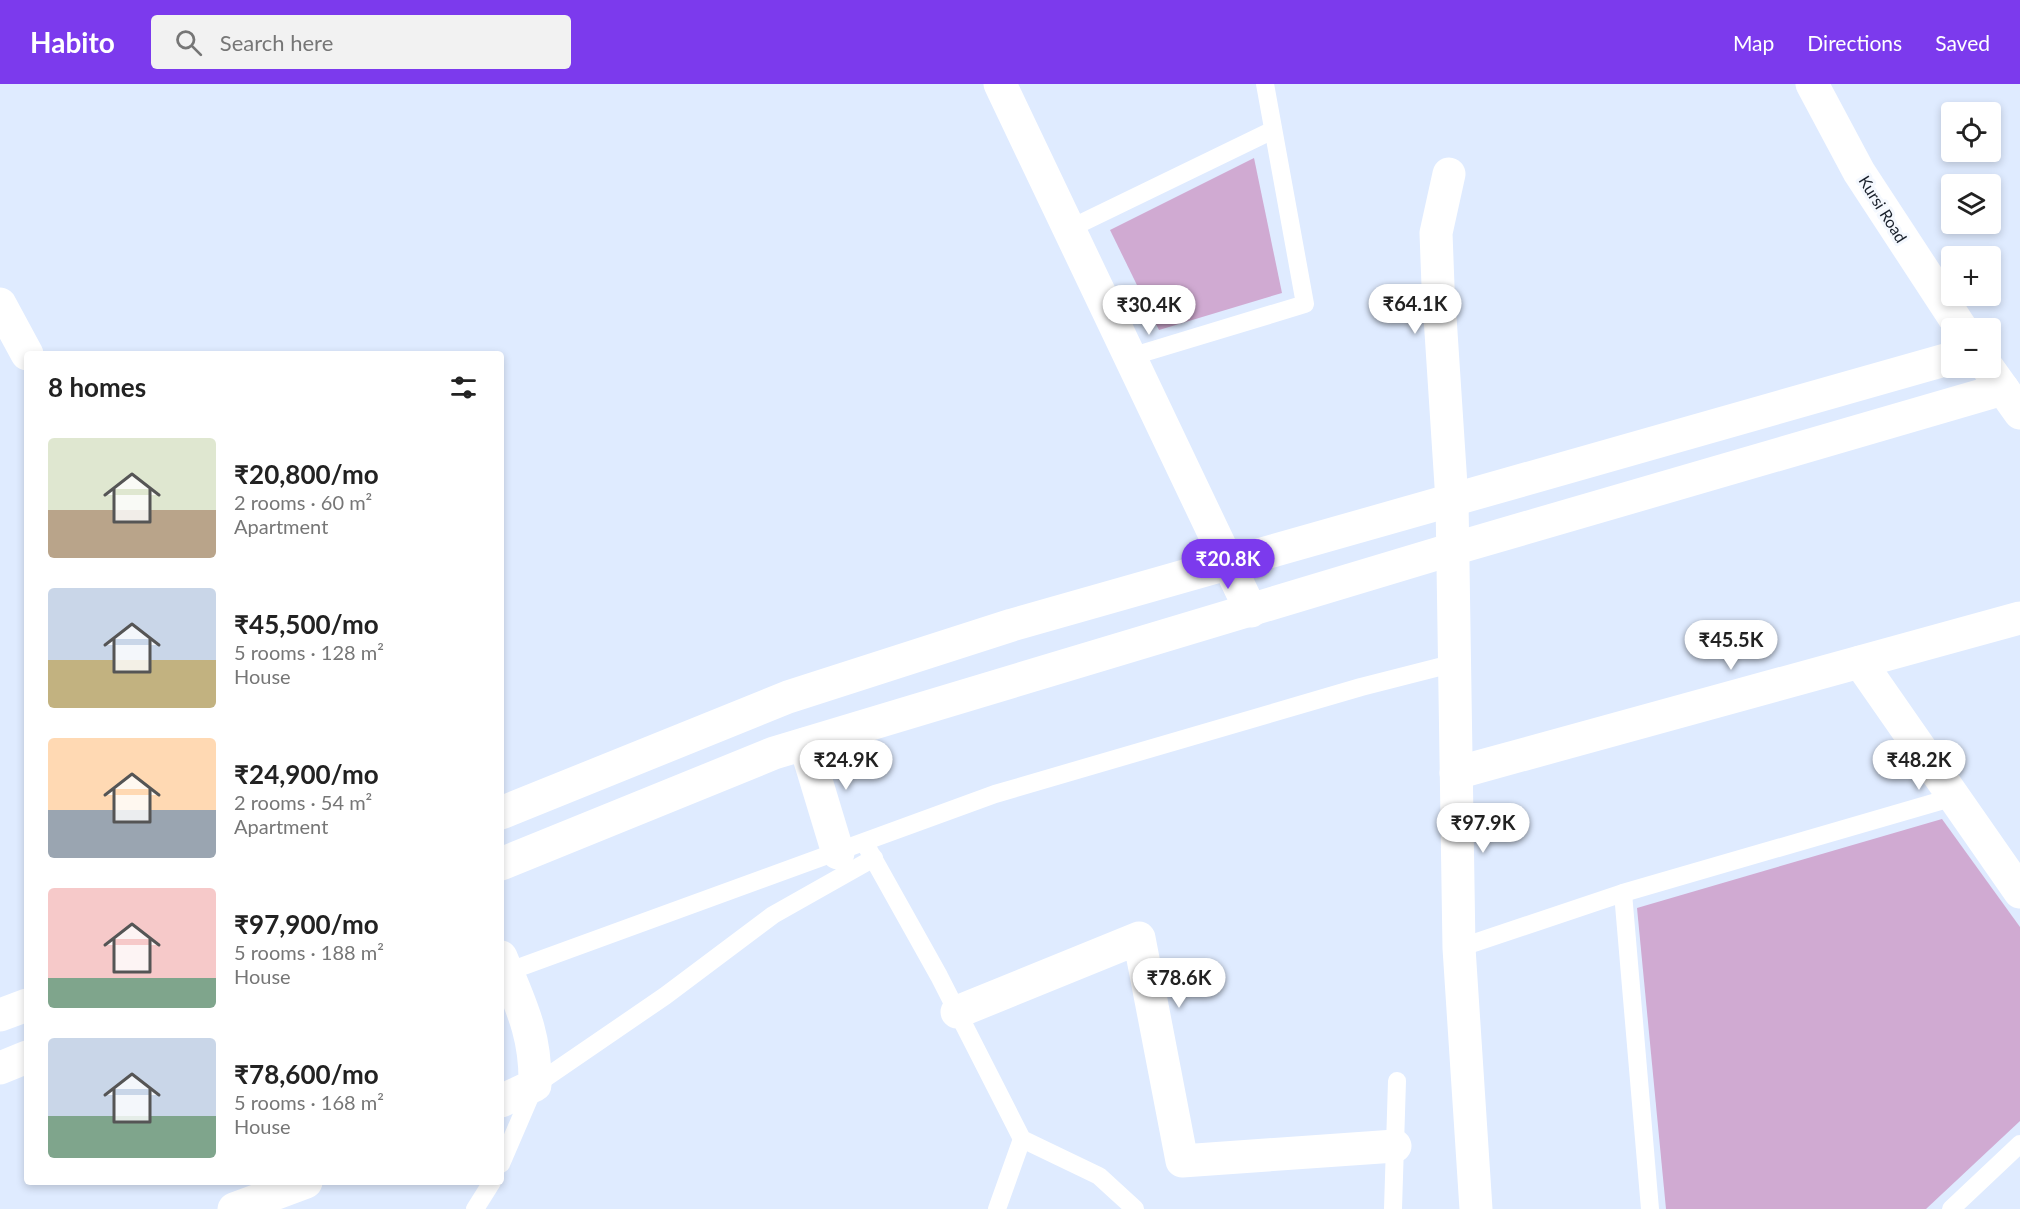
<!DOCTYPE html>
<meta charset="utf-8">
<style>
body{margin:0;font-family:Lato,sans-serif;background:#f2f2f2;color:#222;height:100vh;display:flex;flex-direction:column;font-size:22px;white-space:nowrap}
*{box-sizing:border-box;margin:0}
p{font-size:20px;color:#767676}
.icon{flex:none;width:33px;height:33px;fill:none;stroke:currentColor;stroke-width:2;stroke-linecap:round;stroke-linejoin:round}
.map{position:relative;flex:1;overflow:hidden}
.sheet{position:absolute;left:24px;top:267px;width:480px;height:834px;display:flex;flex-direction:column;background:#fff;border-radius:6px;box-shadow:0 3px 9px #0003}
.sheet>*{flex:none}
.fabs{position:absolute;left:1941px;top:18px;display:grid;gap:12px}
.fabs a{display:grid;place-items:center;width:60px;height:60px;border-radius:6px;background:#fff;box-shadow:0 3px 9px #0003;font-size:30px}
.price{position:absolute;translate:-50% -51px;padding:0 14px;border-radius:21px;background:#fff;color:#222;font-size:20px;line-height:39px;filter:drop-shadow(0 2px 3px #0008)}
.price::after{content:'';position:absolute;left:50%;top:36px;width:18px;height:14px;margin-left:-9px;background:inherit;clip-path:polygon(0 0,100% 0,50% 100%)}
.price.on{background:#7c3aed;color:#fff}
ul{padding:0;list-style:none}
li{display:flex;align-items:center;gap:18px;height:150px;padding:0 24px}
li span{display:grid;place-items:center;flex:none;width:168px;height:120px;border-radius:6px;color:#555}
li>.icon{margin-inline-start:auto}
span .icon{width:72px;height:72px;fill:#fffc;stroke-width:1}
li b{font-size:26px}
h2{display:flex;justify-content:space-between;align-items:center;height:72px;padding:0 24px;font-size:26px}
header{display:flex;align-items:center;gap:36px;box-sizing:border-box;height:84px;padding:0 30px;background:#7c3aed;color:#fff}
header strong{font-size:28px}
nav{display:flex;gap:33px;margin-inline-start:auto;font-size:21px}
.search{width:420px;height:54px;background:#f2f2f2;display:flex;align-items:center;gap:15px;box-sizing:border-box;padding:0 21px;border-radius:6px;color:#767676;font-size:22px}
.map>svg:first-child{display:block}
</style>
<header>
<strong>Habito</strong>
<div class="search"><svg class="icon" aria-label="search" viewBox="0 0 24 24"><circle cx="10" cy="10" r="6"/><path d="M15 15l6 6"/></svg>Search here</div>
<nav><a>Map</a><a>Directions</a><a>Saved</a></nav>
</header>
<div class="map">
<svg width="2020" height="1125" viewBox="0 0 2020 1125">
<rect width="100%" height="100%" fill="#dfebff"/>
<g fill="#d0aad2">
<path d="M1254 74 1282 209 1159 246 1110 146Z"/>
<path d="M1942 735 2020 843V1037L1926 1125H1666L1637 824Z"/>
</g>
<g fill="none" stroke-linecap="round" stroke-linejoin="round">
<g stroke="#fff" stroke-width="18">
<path d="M1069 145 1273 46"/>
<path d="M1130 273 1305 220 1265 0"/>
<path d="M868 765 939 892 1022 1055 1099 1092 1135 1125"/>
<path d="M1623 809 1650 1125"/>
<path d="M1459 864 1623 809 1954 713"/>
<path d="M507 888 995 710 1361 603 1455 579"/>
<path d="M501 1080 535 1001 665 912 773 831 874 774"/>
<path d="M475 1125 492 1098"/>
<path d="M997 1125 1022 1055"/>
<path d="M1393 1125 1397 997"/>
<path d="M1951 1125 2020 1060"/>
</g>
<g stroke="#fff" stroke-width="33">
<path d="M1000 0 1251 527"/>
<path d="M1449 90 1436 149 1438 202 1452 417 1459 864 1476 1125"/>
<path d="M0 220 27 270"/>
<path d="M1860 578 2020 808"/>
<path d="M805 660 838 769"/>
<path d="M1456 689 2020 534"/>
<path d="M501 873C520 920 536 949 535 1001L501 1017"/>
<path d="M957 928 1139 854 1182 1077 1395 1062"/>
<path d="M234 1125 306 1098"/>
</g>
<g stroke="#fff" stroke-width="33">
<path d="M501 729 788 613 1012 541 1952 274"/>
<path d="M501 780 774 669 1453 465 2003 305"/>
<path d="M0 931 27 921"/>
<path d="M0 984 27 973"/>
</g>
<g stroke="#fff" stroke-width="33">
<path d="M1812 0 1859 88 1961 244"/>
<path d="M1988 284 2020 329"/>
</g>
</g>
<g text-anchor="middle" stroke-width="6" stroke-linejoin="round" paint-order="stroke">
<g font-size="16" fill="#181f2a" stroke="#f4f8fe">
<text transform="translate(1883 125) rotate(58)" y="6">Kursi Road</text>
</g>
</g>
</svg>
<div class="fabs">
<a><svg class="icon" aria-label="locate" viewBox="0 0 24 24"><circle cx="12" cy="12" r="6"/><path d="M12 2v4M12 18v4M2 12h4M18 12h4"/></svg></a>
<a><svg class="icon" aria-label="layers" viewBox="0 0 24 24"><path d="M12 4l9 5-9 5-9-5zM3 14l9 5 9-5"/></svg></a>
<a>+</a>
<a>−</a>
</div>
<b class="price" style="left:1415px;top:251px">₹64.1K</b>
<b class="price" style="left:1149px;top:252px">₹30.4K</b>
<b class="price on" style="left:1228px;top:506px">₹20.8K</b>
<b class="price" style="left:1731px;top:587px">₹45.5K</b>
<b class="price" style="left:846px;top:707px">₹24.9K</b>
<b class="price" style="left:1919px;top:707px">₹48.2K</b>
<b class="price" style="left:1483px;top:770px">₹97.9K</b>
<b class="price" style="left:1179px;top:925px">₹78.6K</b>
<section class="sheet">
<h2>8 homes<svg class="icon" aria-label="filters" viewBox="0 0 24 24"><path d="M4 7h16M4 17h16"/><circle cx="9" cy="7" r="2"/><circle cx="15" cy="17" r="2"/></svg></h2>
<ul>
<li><span style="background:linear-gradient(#dfe7d0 60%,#b9a48a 0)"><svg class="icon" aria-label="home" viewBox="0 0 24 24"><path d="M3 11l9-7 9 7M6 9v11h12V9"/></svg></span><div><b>₹20,800/mo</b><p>2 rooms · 60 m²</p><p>Apartment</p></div></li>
<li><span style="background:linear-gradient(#c9d6e8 60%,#c2b280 0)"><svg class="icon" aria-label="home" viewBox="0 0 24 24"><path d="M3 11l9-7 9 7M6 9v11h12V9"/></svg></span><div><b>₹45,500/mo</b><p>5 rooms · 128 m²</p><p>House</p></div></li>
<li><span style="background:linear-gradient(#ffd9b3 60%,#9aa5b1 0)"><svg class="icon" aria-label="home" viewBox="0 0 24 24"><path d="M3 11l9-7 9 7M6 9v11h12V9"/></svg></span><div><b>₹24,900/mo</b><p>2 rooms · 54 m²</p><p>Apartment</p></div></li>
<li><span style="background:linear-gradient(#f6c9c9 75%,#7fa58c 0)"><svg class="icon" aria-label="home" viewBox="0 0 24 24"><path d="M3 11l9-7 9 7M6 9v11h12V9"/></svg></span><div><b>₹97,900/mo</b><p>5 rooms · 188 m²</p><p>House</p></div></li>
<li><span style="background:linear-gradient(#c9d6e8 65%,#7fa58c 0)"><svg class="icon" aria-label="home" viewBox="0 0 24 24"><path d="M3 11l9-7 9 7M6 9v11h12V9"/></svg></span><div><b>₹78,600/mo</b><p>5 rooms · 168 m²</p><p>House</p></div></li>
</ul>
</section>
</div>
